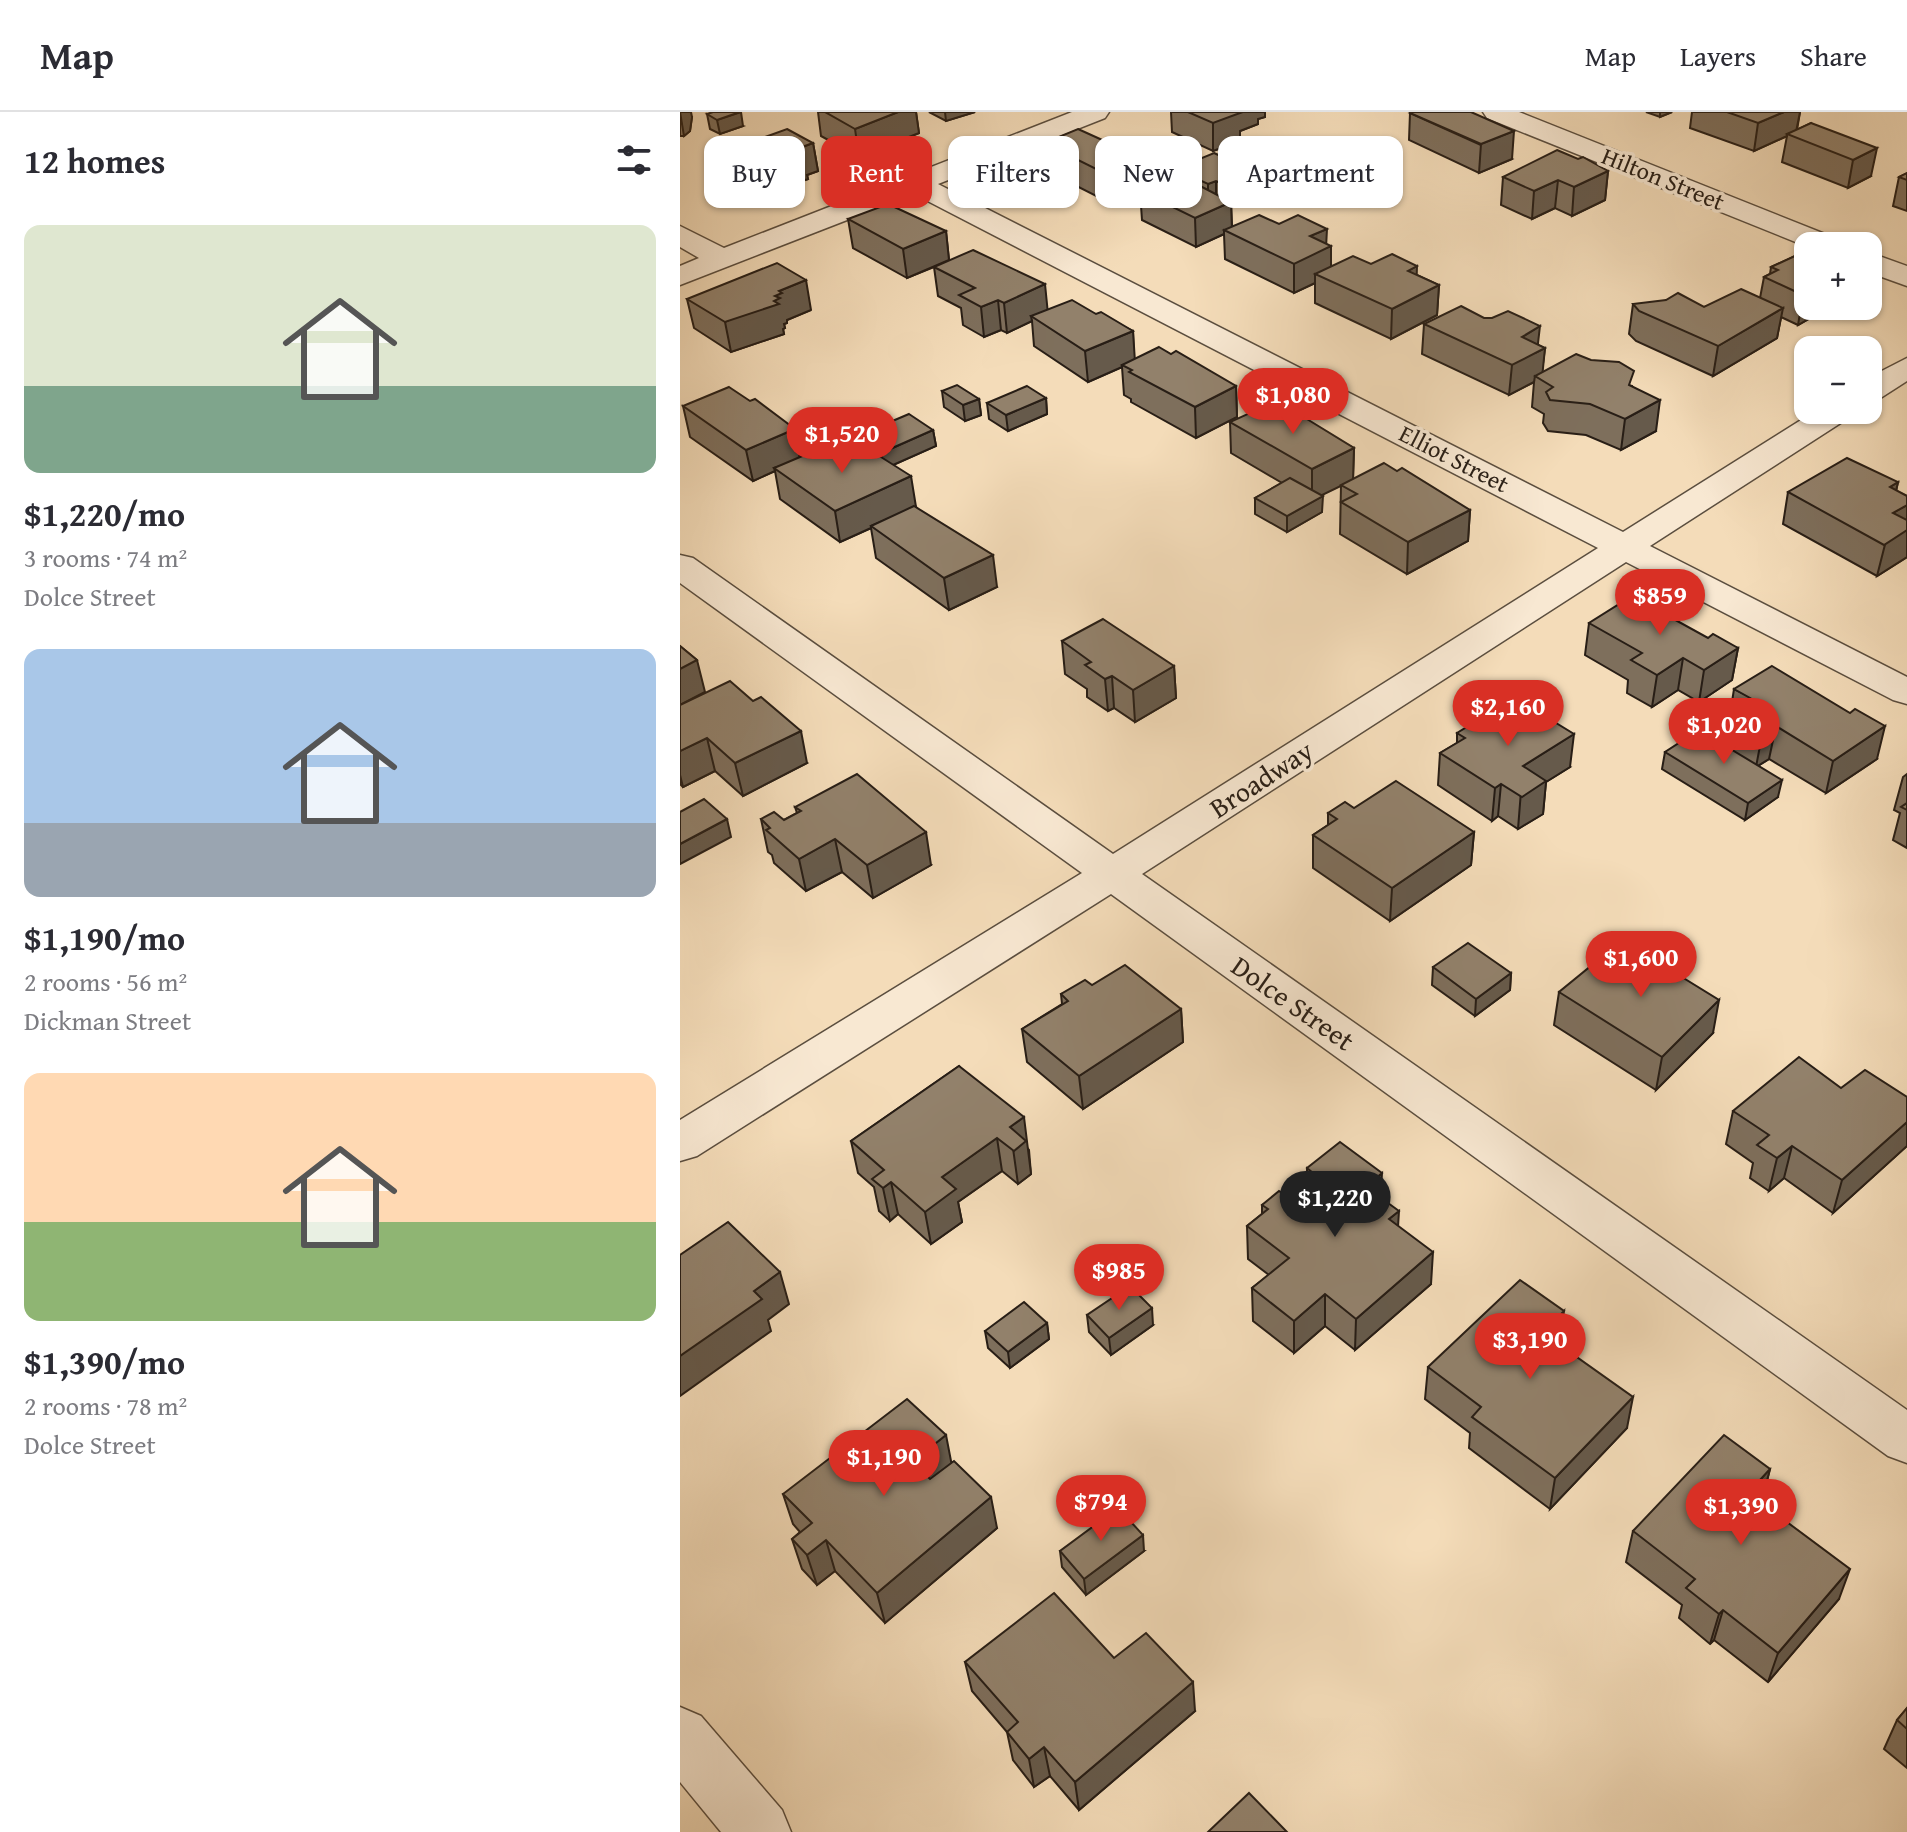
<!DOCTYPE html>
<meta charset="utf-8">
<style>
body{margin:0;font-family:"Gentium Book Plus",serif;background:#f2f2f3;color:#2b2b33;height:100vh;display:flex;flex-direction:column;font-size:30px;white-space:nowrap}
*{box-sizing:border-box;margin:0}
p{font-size:26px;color:#7c7c81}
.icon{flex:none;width:44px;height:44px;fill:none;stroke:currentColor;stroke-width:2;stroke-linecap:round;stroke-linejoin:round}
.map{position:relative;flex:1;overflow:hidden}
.drawer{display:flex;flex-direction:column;background:#fff;width:680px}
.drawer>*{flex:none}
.top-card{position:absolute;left:24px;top:24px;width:760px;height:72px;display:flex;gap:16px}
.buttons{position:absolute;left:1114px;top:120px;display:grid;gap:16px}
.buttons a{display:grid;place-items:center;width:88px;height:88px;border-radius:16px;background:#fff;box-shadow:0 2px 6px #0004;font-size:40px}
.price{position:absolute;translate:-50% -68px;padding:0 18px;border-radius:28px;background:#d93025;color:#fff;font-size:26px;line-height:52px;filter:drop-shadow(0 2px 4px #0008)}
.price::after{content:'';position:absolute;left:50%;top:48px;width:24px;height:18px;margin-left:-12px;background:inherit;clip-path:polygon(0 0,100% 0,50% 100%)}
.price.on{background:#222;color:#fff}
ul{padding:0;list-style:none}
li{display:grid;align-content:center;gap:16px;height:424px;padding:0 24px}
li span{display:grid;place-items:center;height:248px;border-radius:16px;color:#555}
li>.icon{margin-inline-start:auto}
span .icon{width:144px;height:144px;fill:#fffc;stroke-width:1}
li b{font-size:34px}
h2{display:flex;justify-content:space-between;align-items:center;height:96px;padding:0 24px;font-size:34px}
.tag{padding:0 28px;border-radius:16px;background:#fff;box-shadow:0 2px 6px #0004;font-size:28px;line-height:72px}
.tag.on{background:#d93025;color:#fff}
header{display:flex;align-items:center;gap:48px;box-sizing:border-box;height:112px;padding:0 40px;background:#fff;border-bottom:2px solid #e1e1e2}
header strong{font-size:38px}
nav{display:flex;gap:44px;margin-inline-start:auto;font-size:28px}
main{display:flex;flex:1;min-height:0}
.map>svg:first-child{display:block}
</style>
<header>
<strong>Map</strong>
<nav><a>Map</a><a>Layers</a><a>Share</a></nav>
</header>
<main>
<section class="drawer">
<h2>12 homes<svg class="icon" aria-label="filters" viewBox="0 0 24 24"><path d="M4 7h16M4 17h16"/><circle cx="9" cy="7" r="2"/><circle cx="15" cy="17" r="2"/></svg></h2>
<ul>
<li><span style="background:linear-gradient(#dfe7d0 65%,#7fa58c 0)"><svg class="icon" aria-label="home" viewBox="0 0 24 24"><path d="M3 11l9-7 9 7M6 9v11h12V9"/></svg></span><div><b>$1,220/mo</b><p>3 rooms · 74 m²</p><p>Dolce Street</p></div></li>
<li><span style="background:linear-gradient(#a9c7e8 70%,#9aa5b1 0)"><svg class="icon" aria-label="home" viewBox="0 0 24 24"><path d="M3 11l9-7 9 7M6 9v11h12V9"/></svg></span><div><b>$1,190/mo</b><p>2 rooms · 56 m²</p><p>Dickman Street</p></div></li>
<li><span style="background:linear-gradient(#ffd9b3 60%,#8fb573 0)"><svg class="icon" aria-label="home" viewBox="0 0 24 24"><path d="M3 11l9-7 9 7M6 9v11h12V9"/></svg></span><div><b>$1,390/mo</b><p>2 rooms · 78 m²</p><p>Dolce Street</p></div></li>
</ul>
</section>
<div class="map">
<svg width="1227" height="1720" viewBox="0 0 1227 1720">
<rect width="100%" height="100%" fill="#f4dcb9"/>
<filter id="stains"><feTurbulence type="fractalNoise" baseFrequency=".0025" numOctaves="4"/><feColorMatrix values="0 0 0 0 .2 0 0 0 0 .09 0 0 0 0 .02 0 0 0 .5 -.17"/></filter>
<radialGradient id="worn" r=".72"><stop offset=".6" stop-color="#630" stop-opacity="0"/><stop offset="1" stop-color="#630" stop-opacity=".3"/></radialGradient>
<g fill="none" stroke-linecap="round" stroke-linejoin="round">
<g stroke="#5b4e3f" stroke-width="3">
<g id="minor">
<path d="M392 0H429L425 6 258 72 943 420 1137 298H1175L1170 305 970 434 1227 565V592L1213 588 946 450 462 762 1227 1298V1351L1208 1344 431 782 17 1044 0 1049V1008L402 761 0 471V443L13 446 433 742 918 436 234 82 0 173V154L19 146 0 135V114L44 136Z"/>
<path d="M803 0H839L1160 128 1165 134 1128 135 807 6Z"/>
<path d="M1188 140 1227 154V174L1188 160Z"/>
<path d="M1227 246V269L1199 287 1188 290V266Z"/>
<path d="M0 1595 21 1604 102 1698 111 1720H41L0 1670Z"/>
</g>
</g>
<use href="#minor" fill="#f8e8d2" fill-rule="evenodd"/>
</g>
<g fill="#7e6f5c" stroke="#281e16" stroke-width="2">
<path d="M0 0 12 5 10 19 4 24H0Z"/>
<path d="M138 0H236L239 21 179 45 141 24Z"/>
<path d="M249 0H295L266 9Z"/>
<path d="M491 0H585V5L578 7V12L560 19V29L533 39 492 20Z"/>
<path d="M966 0H992L980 5Z"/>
<path d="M1012 0H1120L1117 18 1131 11 1191 64 1168 76 1102 50 1107 24 1074 39 1010 16Z"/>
<path d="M730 1 832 47 799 61 729 28Z"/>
<path d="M27 2 63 14 40 22 30 17Z"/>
<path d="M133 31 138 59 127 63 128 67 59 90 32 75 27 46Z"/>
<path d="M364 31 464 74 426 89 367 59Z"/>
<path d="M495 57 565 62 573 80 551 90 552 114 599 112 646 132 651 154 691 152 737 163 759 173 757 203 711 227 635 191V171L614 181 545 147 544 122 516 135 462 108 460 79 495 65Z"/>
<path d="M928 59 925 88 892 104 875 96 852 107 821 93 823 65Z"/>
<path d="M1227 61V99L1213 94 1219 65Z"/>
<path d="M168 107 266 119 269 148 367 198 416 202 453 219 454 247 556 274 557 305 516 326 451 290V287L444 283 442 255 408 270 354 234 352 209 327 221 321 218 304 225 283 213 281 196 258 184 254 155 227 166 173 136Z"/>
<path d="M1128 138V194H1151L1118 213 1101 205 1097 226 1033 264 956 229 949 222 953 192 1024 195 1080 186 1084 165 1090 162 1091 155Z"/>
<path d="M7 187 131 198 107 208V211L104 212 105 216 103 217 104 222 51 240 14 216Z"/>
<path d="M744 212 858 233 865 236 862 260 952 274 976 319 941 338 906 323 868 319 863 311 864 302 852 295 854 270 829 283 742 242Z"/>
<path d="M262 279 299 287 301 303 285 309 264 295Z"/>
<path d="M366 286 367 302 328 319 309 307 307 291Z"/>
<path d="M3 294 120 345 160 343 179 335 177 324 253 318 256 334 213 353 236 395 317 475 269 498 196 446 191 416 160 430 100 387 95 359 73 369 10 325Z"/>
<path d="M617 306 674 336 673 367 790 398 788 429 727 462 660 422 661 373 641 383 642 400 607 420 575 402V386L602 371 551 341 550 310Z"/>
<path d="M1218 370 1216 379 1227 384V445L1197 464 1103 412 1108 380Z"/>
<path d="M909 511 1028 526 1058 536 1052 568 1019 590 998 578 972 595 947 581 948 568 905 543Z"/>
<path d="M382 529 494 554 496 586 455 610 434 596 428 599 407 585V577L385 562Z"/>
<path d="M1054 577 1197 647 1146 681 1089 647 1078 654 1098 685 1065 708 982 657 985 640 1049 636 1054 612 1049 609Z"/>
<path d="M0 593 127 651 63 684 35 659 3 675 0 672Z"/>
<path d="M777 621 890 655 866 670 863 702 838 717 818 704 812 709 758 673 760 641 777 631Z"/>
<path d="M1227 662V736L1213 728 1220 701 1214 698 1223 665Z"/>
<path d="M115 695 251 753 193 786 162 760 126 779 94 751 92 743 88 740 81 707 104 708 117 701Z"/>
<path d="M648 701 794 720 791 753 710 809 633 756V723L648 713Z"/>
<path d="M753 855 831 861 830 878 795 904 752 873Z"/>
<path d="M412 873 501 897 503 930 403 997 347 950 342 917 382 892 381 882Z"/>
<path d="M879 880 1033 921 976 978 874 913Z"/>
<path d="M279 954 349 1038 351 1062 338 1072 322 1059 278 1090 282 1110 251 1132 218 1102 210 1109 199 1099 194 1075 178 1061 171 1029Z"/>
<path d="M1161 976 1227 985V1034L1153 1101 1104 1066 1089 1079 1070 1066 1073 1051 1046 1032 1053 999Z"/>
<path d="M627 1056 701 1086 751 1172 675 1238 645 1214 614 1241 573 1209 572 1176 589 1163 568 1147 567 1114 582 1102V1093L606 1084 627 1066Z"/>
<path d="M407 1203 473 1213 431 1243 409 1220Z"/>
<path d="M367 1211 369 1227 330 1256 308 1236 305 1219Z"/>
<path d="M879 1231 947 1316 870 1397 789 1336 790 1321 745 1287 748 1255Z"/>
<path d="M272 1350 317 1416 205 1511 155 1459 137 1473 122 1457 112 1427 120 1420 113 1412 103 1382Z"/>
<path d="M1090 1357 1082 1388 1080 1390 1159 1487 1088 1570 1034 1528 1030 1532 999 1506 1002 1493 946 1450 953 1419Z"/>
<path d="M380 1439H464L406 1483 382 1455Z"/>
<path d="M434 1546 515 1599 399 1698 370 1664 354 1675 333 1648 327 1620 292 1579 285 1550Z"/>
<path d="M1227 1596V1656L1204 1637 1217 1608Z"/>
</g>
<g fill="#665a4b" stroke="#281e16" stroke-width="2">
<path d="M0 0H11L12 5 10 19 4 24Z"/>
<path d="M61 0 63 14 40 22 37 8Z"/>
<path d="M218 0H236L239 21 179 45 175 17Z"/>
<path d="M265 0H295L266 9Z"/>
<path d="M548 0H585V5L578 7V12L560 19V29L533 39V11Z"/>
<path d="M980 0H992L980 5Z"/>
<path d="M1104 0H1120L1116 20 1107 22V24L1074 39 1078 11Z"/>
<path d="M834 19 832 47 799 61 801 32Z"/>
<path d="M133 31 138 59 127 63 128 67 59 90 54 61Z"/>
<path d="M1197 36 1191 64 1168 76 1173 48Z"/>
<path d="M462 46 464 74 426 89 424 61Z"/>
<path d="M565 55 566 68 572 65 573 80 550 90 549 75 558 58Z"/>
<path d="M928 59 925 88 892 104 894 75Z"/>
<path d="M878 68 875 96 852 107 854 79Z"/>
<path d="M536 69V84L528 87V72Z"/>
<path d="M551 90 552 119 544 118V122L516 135 515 106Z"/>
<path d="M647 117 646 136 651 134V164L635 162V171L614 181V152L630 124Z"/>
<path d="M266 119 269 148 227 166 223 137Z"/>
<path d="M737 154 736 184 728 159Z"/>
<path d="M126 168 131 198 107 208V211L104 212 105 216 103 217 104 222 51 240 45 210 95 184 99 179Z"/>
<path d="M365 172 368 202 351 204 352 209 327 221 324 191Z"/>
<path d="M759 173 757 203 711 227 712 197Z"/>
<path d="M1128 180V194H1151L1118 213 1123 183Z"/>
<path d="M318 188 321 218 304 225 301 195Z"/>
<path d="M1103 196 1097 226 1033 264 1038 234Z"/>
<path d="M860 214 857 240 865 236 862 266 855 264 854 270 829 283 832 253 842 225Z"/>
<path d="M453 219 455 250 442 253V255L408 270 405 239Z"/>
<path d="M556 274 557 305 516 326 515 295Z"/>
<path d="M366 286 367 302 328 319 326 303Z"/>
<path d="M299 287 301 303 285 309 283 293Z"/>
<path d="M980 288 976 319 941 338 945 307Z"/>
<path d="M115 317 120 348 94 356 95 359 73 369 66 338Z"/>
<path d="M253 318 256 334 204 357 201 341Z"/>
<path d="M674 336 673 368 632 388V357Z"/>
<path d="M231 364 236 395 191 414V416L160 430 155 399Z"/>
<path d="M1218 370 1211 402 1210 375Z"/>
<path d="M643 384 642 400 607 420V404Z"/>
<path d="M1227 393V445L1197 464 1213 401Z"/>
<path d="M790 398 788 429 727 462 728 430Z"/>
<path d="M313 443 317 475 269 498 264 466Z"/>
<path d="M0 534 17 548 25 580 0 593Z"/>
<path d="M1058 536 1052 568 1019 590 1024 558Z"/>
<path d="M1003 546 998 578 972 595 977 563Z"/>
<path d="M494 554 496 586 455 610 453 578Z"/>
<path d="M432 564 434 596 428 599 425 567Z"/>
<path d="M1096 614 1089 647 1076 655 1082 623Z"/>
<path d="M1205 614 1197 647 1146 681 1153 649Z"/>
<path d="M121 619 127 651 63 684 55 651Z"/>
<path d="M894 622 890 655 866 670 863 702 838 717 843 654Z"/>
<path d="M27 626 35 659 3 675 0 663V639Z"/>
<path d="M1102 668 1098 685 1065 708 1068 691Z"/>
<path d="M821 672 818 704 812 709 815 676Z"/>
<path d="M47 707 51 725 0 752V732Z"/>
<path d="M246 720 251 753 193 786 187 753Z"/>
<path d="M794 720 791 753 710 809 712 776Z"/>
<path d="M155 727 162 760 126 779 119 747Z"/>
<path d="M831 861 830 878 795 904 796 887Z"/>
<path d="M1039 888 1033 921 976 978 982 945Z"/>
<path d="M501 897 503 930 403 997 399 964Z"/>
<path d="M344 1005 351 1062 338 1072 330 1015Z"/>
<path d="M1227 1010V1034L1153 1101 1162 1068Z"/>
<path d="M317 1026 322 1059 278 1090 282 1110 251 1132 245 1100 262 1065Z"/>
<path d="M1112 1034 1104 1066 1089 1079 1097 1046Z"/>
<path d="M702 1061 700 1094 686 1075Z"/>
<path d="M211 1070 218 1102 210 1109 203 1076Z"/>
<path d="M719 1099 717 1131 709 1107Z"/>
<path d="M753 1140 751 1172 675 1238 676 1207Z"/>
<path d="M100 1160 109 1192 88 1208 91 1219 0 1284V1244L74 1179Z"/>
<path d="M645 1182V1214L614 1241V1209Z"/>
<path d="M472 1196 473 1213 431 1243 429 1226Z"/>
<path d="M884 1199 879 1231 858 1253 863 1221Z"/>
<path d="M367 1211 369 1227 330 1256 328 1240Z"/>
<path d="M953 1285 947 1316 870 1397 875 1366Z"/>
<path d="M266 1323 272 1354 240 1381 232 1350Z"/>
<path d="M1090 1357 1082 1388 1059 1412 1068 1381Z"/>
<path d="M311 1385 317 1416 205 1511 197 1481Z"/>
<path d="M463 1423 464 1439 406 1483 404 1467Z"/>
<path d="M146 1428 155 1459 137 1473 127 1443Z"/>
<path d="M1170 1457 1159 1487 1088 1570 1098 1541Z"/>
<path d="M1043 1498 1034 1528 1030 1532 1039 1502Z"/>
<path d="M513 1570 515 1599 399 1698 395 1670Z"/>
<path d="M364 1635 370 1664 354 1675 349 1647Z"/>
</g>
<g fill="#92816b" stroke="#281e16" stroke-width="2">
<path d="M33 0H60L37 8 27 2Z"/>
<path d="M145 0H218L175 17Z"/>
<path d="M508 0H557L560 1 533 11Z"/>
<path d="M732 0H791L834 19 801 32 730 1Z"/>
<path d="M1047 0H1104L1078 11Z"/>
<path d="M1131 11 1197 36 1173 48 1107 22Z"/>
<path d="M107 17 133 31 119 36 123 39 54 61 27 46Z"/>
<path d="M398 17 462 46 424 61 364 31Z"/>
<path d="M877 38 898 47 903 45 928 59 894 75 878 68 854 79 823 65Z"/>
<path d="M534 41 565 55 558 58 572 65 549 75 536 69 528 72 495 57Z"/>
<path d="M1227 61V68L1219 65Z"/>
<path d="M499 63 551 90 515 106 460 79Z"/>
<path d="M208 92 266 119 223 137 168 107Z"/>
<path d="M579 103 599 112 618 103 647 117 630 124 651 134 614 152 544 118Z"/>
<path d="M1145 130 1155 134H1137Z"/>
<path d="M293 138 365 172 324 191 318 188 301 195 279 183 295 176 254 155Z"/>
<path d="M1128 138V180L1123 183 1084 165 1098 158 1091 155Z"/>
<path d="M712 142 737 154 728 159 759 173 712 197 635 162 673 144 691 152Z"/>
<path d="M97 151 126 168 99 179 102 181 95 184 100 186 94 189 99 192 45 210 7 187Z"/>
<path d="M1061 177 1103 196 1038 234 959 199 953 192 986 188 998 181 1024 195Z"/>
<path d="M392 188 416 202 421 200 453 219 405 239 351 204Z"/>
<path d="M781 194 804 206H812L828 199 860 214 842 225 865 236 832 253 744 212Z"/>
<path d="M479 235 491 242 496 239 556 274 515 295 449 260 452 258 442 253Z"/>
<path d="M896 242 911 248 939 250 954 259 949 273 980 288 945 307 910 292 870 288 866 280 873 275 855 264Z"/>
<path d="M277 273 299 287 283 293 262 279Z"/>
<path d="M347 274 366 286 326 303 307 291Z"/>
<path d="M49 275 70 289 75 287 115 317 66 338 3 294Z"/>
<path d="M592 291 617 306 622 304 674 336 632 357 550 310Z"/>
<path d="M229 302 253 318 201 341 177 324Z"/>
<path d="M182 333 231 364 155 399 94 356 146 334 160 343Z"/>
<path d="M1167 346 1218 370 1210 375 1227 384V393L1213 401 1227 408V418L1204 433 1108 380Z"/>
<path d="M704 351 717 359 722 356 790 398 728 430 661 390 677 382 661 373Z"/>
<path d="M610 366 643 384 607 404 575 386Z"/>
<path d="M234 394 313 443 264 466 191 414Z"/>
<path d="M952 484 1028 526 1033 522 1058 536 1024 558 1003 546 977 563 951 548 962 541 909 511Z"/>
<path d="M423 507 494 554 453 578 432 564 425 567 405 553 411 550 382 529Z"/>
<path d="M0 534 17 548 0 557Z"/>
<path d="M1092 554 1170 601 1175 597 1205 614 1153 649 1096 614 1082 623 1055 606 1079 591 1054 577Z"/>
<path d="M50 569 73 589 81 585 121 619 55 651 27 626 0 639V593Z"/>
<path d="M840 589 894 622 843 654 866 669 842 685 821 672 815 676 760 641 785 626 777 621 795 610 801 613Z"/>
<path d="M1019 618 1102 668 1068 691 985 640Z"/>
<path d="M177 662 246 720 187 753 155 727 119 747 86 718 90 716 81 707 94 700 104 708 121 699 115 695Z"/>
<path d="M716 669 794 720 712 776 633 723 657 707 648 701 665 690 674 696Z"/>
<path d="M24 687 47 707 0 732V700Z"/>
<path d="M1227 691V698L1221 695Z"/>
<path d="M788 831 831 861 796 887 753 855Z"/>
<path d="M958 838 1039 888 982 945 879 880 928 840 945 849Z"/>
<path d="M445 853 501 897 399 964 342 917 388 889 381 882 405 868 412 873Z"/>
<path d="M1119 945 1161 976 1185 958 1227 985V1010L1162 1068 1112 1034 1097 1046 1077 1033 1089 1023 1053 999Z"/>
<path d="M279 954 344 1005 330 1015 346 1029 334 1039 317 1026 262 1065 276 1077 245 1100 211 1070 203 1076 192 1067 204 1058 171 1029Z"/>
<path d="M660 1030 702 1061 686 1075 719 1099 709 1107 753 1140 676 1207 645 1182 614 1209 572 1176 609 1146 567 1114 588 1097 582 1093 599 1079 606 1084 633 1061 627 1056Z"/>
<path d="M48 1110 100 1160 74 1179 82 1187 0 1244V1143Z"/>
<path d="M840 1168 884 1199 863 1221 953 1285 875 1366 792 1305 801 1295 748 1255Z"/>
<path d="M450 1174 472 1196 429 1226 407 1203Z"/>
<path d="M344 1190 367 1211 328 1240 305 1219Z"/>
<path d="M227 1287 266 1323 232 1350 250 1367 274 1349 311 1385 197 1481 146 1428 127 1443 112 1427 132 1411 103 1382Z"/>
<path d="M1044 1323 1090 1357 1068 1381 1170 1457 1098 1541 1043 1498 1039 1502 1006 1476 1015 1467 953 1419Z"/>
<path d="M438 1396 463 1423 404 1467 380 1439Z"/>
<path d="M374 1481 434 1546 466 1521 513 1570 395 1670 364 1635 349 1647 327 1620 338 1610 285 1550Z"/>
<path d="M1227 1596V1617L1217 1608Z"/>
<path d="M569 1681 607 1720H528Z"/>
</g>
<g text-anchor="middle" stroke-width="7" stroke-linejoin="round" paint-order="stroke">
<g font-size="24" fill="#281e16" stroke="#f8e8d2">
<text transform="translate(983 67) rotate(22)" y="8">Hilton Street</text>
<text transform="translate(774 347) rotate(27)" y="8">Elliot Street</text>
</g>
<g font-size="28" fill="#281e16" stroke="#f8e8d2">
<text transform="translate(581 667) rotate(-33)" y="10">Broadway</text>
<text transform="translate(613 891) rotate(35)" y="10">Dolce Street</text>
</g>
</g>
<rect width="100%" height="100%" filter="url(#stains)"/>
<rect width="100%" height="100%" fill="url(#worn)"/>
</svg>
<div class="buttons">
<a>+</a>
<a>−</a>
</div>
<b class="price" style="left:613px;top:324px">$1,080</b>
<b class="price" style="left:162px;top:363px">$1,520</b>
<b class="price" style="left:980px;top:525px">$859</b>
<b class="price" style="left:828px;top:636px">$2,160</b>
<b class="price" style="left:1044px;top:654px">$1,020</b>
<b class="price" style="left:961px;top:887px">$1,600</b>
<b class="price on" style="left:655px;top:1127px">$1,220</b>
<b class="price" style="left:439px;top:1200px">$985</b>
<b class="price" style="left:850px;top:1269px">$3,190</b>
<b class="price" style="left:204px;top:1386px">$1,190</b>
<b class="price" style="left:421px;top:1431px">$794</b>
<b class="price" style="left:1061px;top:1435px">$1,390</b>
<div class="top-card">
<a class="tag">Buy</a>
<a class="tag on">Rent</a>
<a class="tag">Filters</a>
<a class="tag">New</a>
<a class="tag">Apartment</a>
</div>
</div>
</main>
